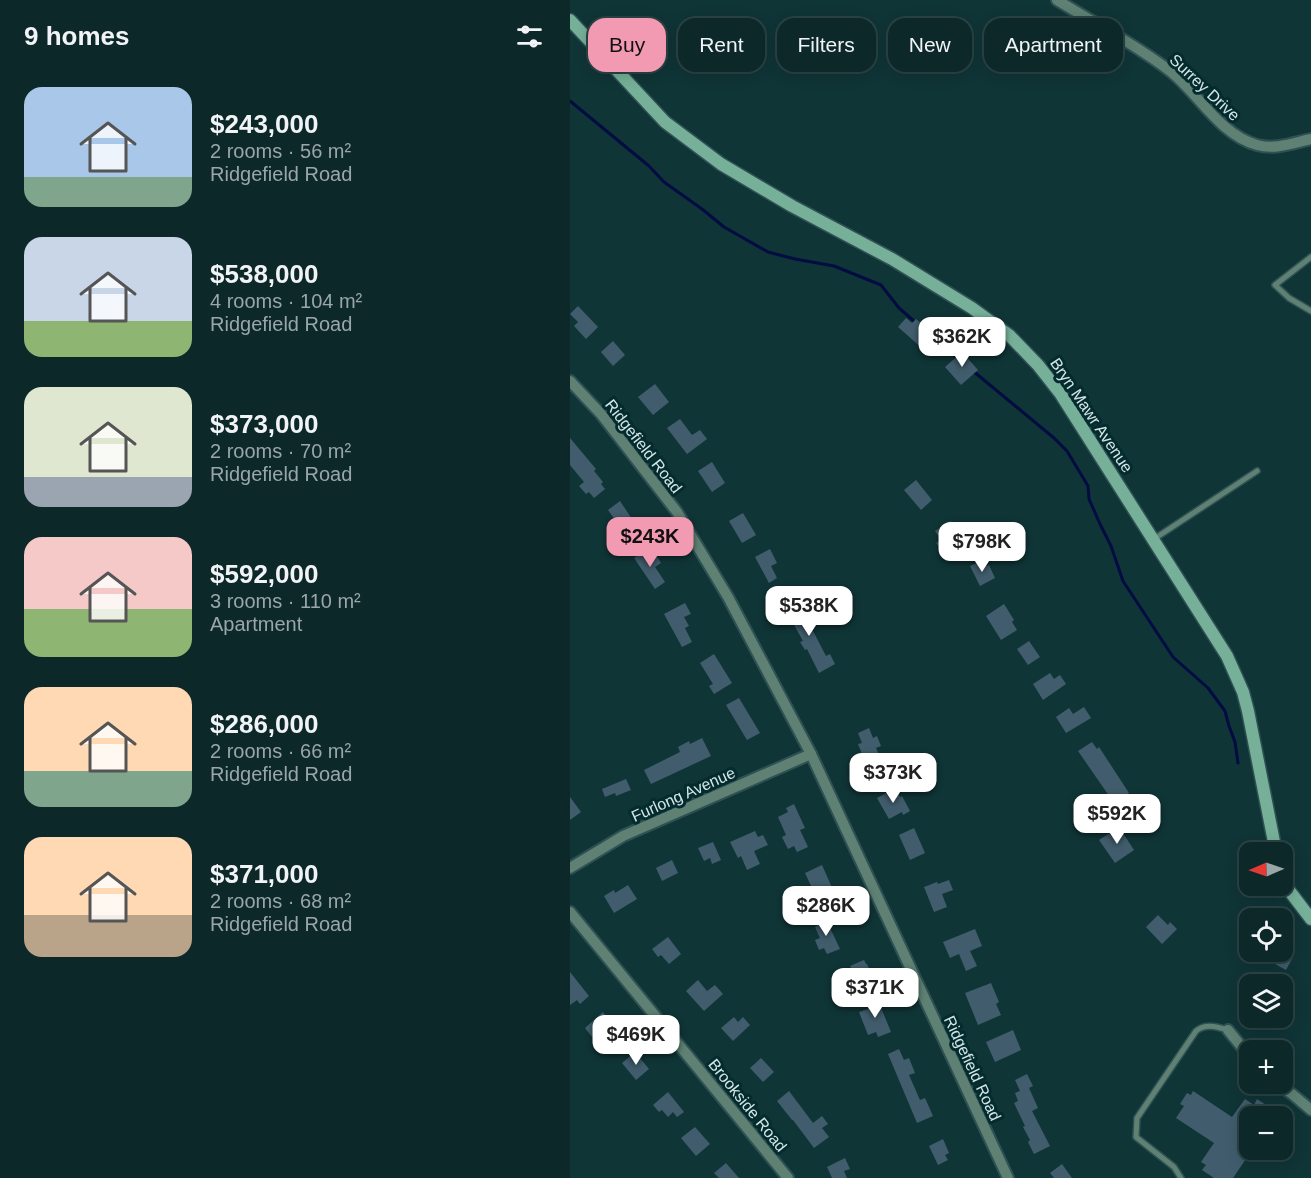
<!DOCTYPE html>
<meta charset="utf-8">
<style>
body{margin:0;font-family:Arial,sans-serif;background:#1a3435;color:#f1f3f6;height:100vh;display:flex;flex-direction:column;font-size:22px;white-space:nowrap}
*{box-sizing:border-box;margin:0}
p{font-size:20px;color:#9aa6a8}
.icon{flex:none;width:33px;height:33px;fill:none;stroke:currentColor;stroke-width:2;stroke-linecap:round;stroke-linejoin:round}
.map{position:relative;flex:1;overflow:hidden}
.sheet{display:flex;flex-direction:column;background:#0c2829;width:570px}
.sheet>*{flex:none}
.guide{position:absolute;left:18px;top:18px;width:570px;height:54px;display:flex;gap:12px}
.needle{width:39px;rotate:268deg}
.buttons{position:absolute;left:669px;top:842px;display:grid;gap:12px}
.buttons a{display:grid;place-items:center;width:54px;height:54px;border-radius:12px;background:#0c2829;box-shadow:0 3px 15px #0003,0 0 0 2px #2c4446;font-size:30px}
.price{position:absolute;translate:-50% -51px;padding:0 14px;border-radius:12px;background:#fff;color:#222;font-size:20px;line-height:39px;filter:drop-shadow(0 2px 3px #0008)}
.price::after{content:'';position:absolute;left:50%;top:36px;width:18px;height:14px;margin-left:-9px;background:inherit;clip-path:polygon(0 0,100% 0,50% 100%)}
.price.on{background:#f19ab1;color:#111}
ul{padding:0;list-style:none}
li{display:flex;align-items:center;gap:18px;height:150px;padding:0 24px}
li span{display:grid;place-items:center;flex:none;width:168px;height:120px;border-radius:18px;color:#555}
li>.icon{margin-inline-start:auto}
span .icon{width:72px;height:72px;fill:#fffc;stroke-width:1}
li b{font-size:26px}
h2{display:flex;justify-content:space-between;align-items:center;height:72px;padding:0 24px;font-size:26px}
.chip{padding:0 21px;border-radius:18px;background:#0c2829;box-shadow:0 3px 15px #0003,0 0 0 2px #2c4446;font-size:21px;line-height:54px}
.chip.on{background:#f19ab1;color:#111}
main{display:flex;flex:1;min-height:0}
.map>svg:first-child{display:block}
</style>
<main>
<section class="sheet">
<h2>9 homes<svg class="icon" aria-label="filters" viewBox="0 0 24 24"><path d="M4 7h16M4 17h16"/><circle cx="9" cy="7" r="2"/><circle cx="15" cy="17" r="2"/></svg></h2>
<ul>
<li><span style="background:linear-gradient(#a9c7e8 75%,#7fa58c 0)"><svg class="icon" aria-label="home" viewBox="0 0 24 24"><path d="M3 11l9-7 9 7M6 9v11h12V9"/></svg></span><div><b>$243,000</b><p>2 rooms · 56 m²</p><p>Ridgefield Road</p></div></li>
<li><span style="background:linear-gradient(#c9d6e8 70%,#8fb573 0)"><svg class="icon" aria-label="home" viewBox="0 0 24 24"><path d="M3 11l9-7 9 7M6 9v11h12V9"/></svg></span><div><b>$538,000</b><p>4 rooms · 104 m²</p><p>Ridgefield Road</p></div></li>
<li><span style="background:linear-gradient(#dfe7d0 75%,#9aa5b1 0)"><svg class="icon" aria-label="home" viewBox="0 0 24 24"><path d="M3 11l9-7 9 7M6 9v11h12V9"/></svg></span><div><b>$373,000</b><p>2 rooms · 70 m²</p><p>Ridgefield Road</p></div></li>
<li><span style="background:linear-gradient(#f6c9c9 60%,#8fb573 0)"><svg class="icon" aria-label="home" viewBox="0 0 24 24"><path d="M3 11l9-7 9 7M6 9v11h12V9"/></svg></span><div><b>$592,000</b><p>3 rooms · 110 m²</p><p>Apartment</p></div></li>
<li><span style="background:linear-gradient(#ffd9b3 70%,#7fa58c 0)"><svg class="icon" aria-label="home" viewBox="0 0 24 24"><path d="M3 11l9-7 9 7M6 9v11h12V9"/></svg></span><div><b>$286,000</b><p>2 rooms · 66 m²</p><p>Ridgefield Road</p></div></li>
<li><span style="background:linear-gradient(#ffd9b3 65%,#b9a48a 0)"><svg class="icon" aria-label="home" viewBox="0 0 24 24"><path d="M3 11l9-7 9 7M6 9v11h12V9"/></svg></span><div><b>$371,000</b><p>2 rooms · 68 m²</p><p>Ridgefield Road</p></div></li>
</ul>
</section>
<div class="map">
<svg width="741" height="1178" viewBox="0 0 741 1178">
<rect width="100%" height="100%" fill="#103537"/>
<g fill="none" stroke-linecap="round" stroke-linejoin="round">
<g stroke="#020c42" stroke-width="3">
<path d="M0 101 79 166 94 182 132 209 154 227 198 252 225 259 264 266 311 285 329 308 345 322"/>
<path d="M362 336 389 359"/>
<path d="M403 371 484 438 497 451 518 486 519 499 530 524 541 546 553 581 603 657 638 688 655 711 659 726 665 742 668 763"/>
</g>
</g>
<g fill="#415d6d">
<path d="M8 306 28 327 16 339 4 326 8 322 0 314Z"/>
<path d="M336 318 342 323 346 319 365 335 353 349 328 327Z"/>
<path d="M43 341 55 355 43 366 31 352Z"/>
<path d="M392 352 408 370 391 385 375 367Z"/>
<path d="M85 384 99 402 83 415 68 397Z"/>
<path d="M110 419 122 435 130 430 137 439 117 454 97 428Z"/>
<path d="M0 438 26 469 24 471 33 482 31 484 35 489 24 498 19 492 16 494 9 486 14 482 0 465Z"/>
<path d="M142 462 155 483 142 492 128 471Z"/>
<path d="M346 480 362 500 351 510 334 490Z"/>
<path d="M50 501 64 522 52 530 38 510Z"/>
<path d="M173 513 186 535 172 543 159 521Z"/>
<path d="M381 521 391 537 383 542 387 548 380 553 377 548 372 551 366 543 371 540 365 531Z"/>
<path d="M78 549 82 555 85 553 91 563 85 567 95 582 85 589 64 558Z"/>
<path d="M200 549 207 563 201 566 207 578 199 583 185 557Z"/>
<path d="M413 560 416 566 419 565 425 578 410 586 400 566Z"/>
<path d="M227 600 256 656 260 654 265 664 249 673 237 649 235 650 230 642 233 641 214 607Z"/>
<path d="M115 603 121 614 114 617 119 626 115 628 122 642 112 647 94 614Z"/>
<path d="M434 604 444 620 442 622 447 630 431 640 416 616Z"/>
<path d="M459 641 470 657 458 665 447 649Z"/>
<path d="M144 654 162 683 144 694 139 686 143 684 130 663Z"/>
<path d="M480 673 484 679 490 675 496 684 473 700 463 684Z"/>
<path d="M169 698 190 733 177 740 156 705Z"/>
<path d="M514 707 521 718 496 733 486 717 499 708 503 714Z"/>
<path d="M299 728 303 738 307 736 311 746 306 748 313 764 299 771 288 744 292 743 288 733Z"/>
<path d="M132 738 141 756 81 784 74 770 110 752 108 747 119 741 120 744Z"/>
<path d="M522 742 527 749 529 747 559 793 544 803 508 751Z"/>
<path d="M56 779 61 790 46 796 45 793 35 797 32 789Z"/>
<path d="M325 788 330 797 332 796 340 811 333 815 332 812 319 819 307 798Z"/>
<path d="M0 797 11 812 0 820Z"/>
<path d="M224 804 235 828 230 830 238 847 227 852 224 846 218 849 212 837 216 835 208 817 218 812 216 808Z"/>
<path d="M549 827 564 850 545 863 529 840Z"/>
<path d="M344 828 355 853 340 860 329 835Z"/>
<path d="M185 831 188 837 193 835 198 845 184 851 190 864 177 870 171 856 168 858 160 842Z"/>
<path d="M143 842 151 860 142 864 140 858 134 861 128 848Z"/>
<path d="M102 860 108 873 92 881 86 868Z"/>
<path d="M252 865 264 892 240 903 235 892 242 888 235 873Z"/>
<path d="M379 880 383 890 372 894 377 907 364 912 354 887 367 882 368 884Z"/>
<path d="M58 885 67 899 44 913 34 896 44 890 45 893Z"/>
<path d="M588 915 598 925 600 922 607 929 592 944 576 927Z"/>
<path d="M255 917 270 949 257 954 254 948 249 950 245 940 250 938 245 927 247 926 245 921Z"/>
<path d="M405 929 412 946 400 951 407 966 396 971 389 954 380 958 373 942Z"/>
<path d="M98 937 111 954 99 964 91 955 88 957 82 949Z"/>
<path d="M681 951H712L723 957 716 970Z"/>
<path d="M294 960 296 964H297L304 980 283 990 275 973 282 970 280 966Z"/>
<path d="M0 972 19 996 10 1004 7 1000 0 1005Z"/>
<path d="M128 980 137 991 145 985 153 994 134 1011 116 991Z"/>
<path d="M421 983 429 1002 426 1004 431 1015 408 1025 395 993Z"/>
<path d="M307 998 321 1032 308 1037 306 1032 298 1035 289 1012 298 1009 296 1003Z"/>
<path d="M33 1012 37 1018 40 1015 51 1028 35 1041 28 1032 22 1037 15 1028Z"/>
<path d="M164 1017 168 1022 173 1017 180 1025 163 1041 151 1028Z"/>
<path d="M443 1030 451 1050 425 1062 416 1042Z"/>
<path d="M329 1049 334 1060 339 1058 345 1073 339 1075 350 1100 355 1098 363 1116 347 1123 318 1054Z"/>
<path d="M65 1052 79 1069 66 1080 52 1063Z"/>
<path d="M191 1058 204 1072 193 1082 180 1068Z"/>
<path d="M457 1074 463 1086 459 1088 468 1108 462 1111 480 1146 464 1154 458 1142 460 1140 453 1127 455 1126 444 1103 448 1101 445 1093 450 1091 445 1080Z"/>
<path d="M219 1091 243 1123 252 1116 258 1124 252 1128 259 1137 244 1148 223 1120H222L207 1101Z"/>
<path d="M623 1091 662 1117 675 1099 684 1105 687 1099 702 1109 698 1116H680V1153L663 1178H644L632 1170 636 1165 631 1162 644 1143 606 1118 614 1106 610 1104 617 1093 621 1095Z"/>
<path d="M98 1092 114 1112 107 1117 103 1112 98 1117 92 1110 89 1112 83 1105Z"/>
<path d="M125 1127 140 1144 126 1156 111 1138Z"/>
<path d="M373 1139 379 1153 375 1155 378 1160 368 1165 359 1146Z"/>
<path d="M275 1158 280 1169 274 1171 277 1178H262L257 1167Z"/>
<path d="M156 1163 169 1178H149L144 1173Z"/>
<path d="M492 1164 502 1178H484L480 1173Z"/>
</g>
<g fill="none" stroke-linecap="round" stroke-linejoin="round">
<g stroke="#2f5153" stroke-width="8">
<g id="lane">
<path d="M741 257 705 285 719 298 741 311"/>
<path d="M584 539 687 471"/>
<path d="M611 1178 604 1167 566 1137 567 1118 626 1031C636 1023 647 1027 658 1030"/>
</g>
</g>
<g stroke="#2f5153" stroke-width="14">
<g id="street">
<path d="M487 0C524 23 565 44 600 71 629 94 649 134 687 145 705 150 723 143 741 139"/>
<path d="M0 381 31 414 107 512 158 597 241 754 438 1178"/>
<path d="M0 868 53 836 241 754"/>
<path d="M0 912 218 1178"/>
<path d="M658 1030 680 1057"/>
<path d="M706 1083 722 1094 741 1110"/>
</g>
</g>
<g stroke="#2f5153" stroke-width="15">
<g id="secondary">
<path d="M0 20 95 122 151 164 222 206 322 259 402 308 439 335 468 365 490 393 657 656 673 692 678 711 706 852"/>
<path d="M712 874 718 889 741 919"/>
</g>
</g>
<use href="#lane" stroke="#5e8173" stroke-width="5"/>
<use href="#street" stroke="#5e8173" stroke-width="10"/>
<use href="#secondary" stroke="#76b099" stroke-width="12"/>
</g>
<g text-anchor="middle" stroke-width="6" stroke-linejoin="round" paint-order="stroke">
<g font-size="16" fill="#d4e7e8" stroke="#042b2d">
<text transform="translate(635 87) rotate(43)" y="6">Surrey Drive</text>
<text transform="translate(522 415) rotate(56)" y="6">Bryn Mawr Avenue</text>
<text transform="translate(74 446) rotate(52)" y="6">Ridgefield Road</text>
<text transform="translate(113 794) rotate(-24)" y="6">Furlong Avenue</text>
<text transform="translate(403 1068) rotate(65)" y="6">Ridgefield Road</text>
<text transform="translate(178 1105) rotate(51)" y="6">Brookside Road</text>
</g>
</g>
</svg>
<div class="buttons">
<a><svg class="needle" viewBox="-14 -14 28 28"><path d="M0-13l5 13h-10z" fill="#e53935"/><path d="M0 13l5-13h-10z" fill="#9aa6a8"/></svg></a>
<a><svg class="icon" aria-label="locate" viewBox="0 0 24 24"><circle cx="12" cy="12" r="6"/><path d="M12 2v4M12 18v4M2 12h4M18 12h4"/></svg></a>
<a><svg class="icon" aria-label="layers" viewBox="0 0 24 24"><path d="M12 4l9 5-9 5-9-5zM3 14l9 5 9-5"/></svg></a>
<a>+</a>
<a>−</a>
</div>
<b class="price" style="left:392px;top:368px">$362K</b>
<b class="price on" style="left:80px;top:568px">$243K</b>
<b class="price" style="left:412px;top:573px">$798K</b>
<b class="price" style="left:239px;top:637px">$538K</b>
<b class="price" style="left:323px;top:804px">$373K</b>
<b class="price" style="left:547px;top:845px">$592K</b>
<b class="price" style="left:256px;top:937px">$286K</b>
<b class="price" style="left:305px;top:1019px">$371K</b>
<b class="price" style="left:66px;top:1066px">$469K</b>
<div class="guide">
<a class="chip on">Buy</a>
<a class="chip">Rent</a>
<a class="chip">Filters</a>
<a class="chip">New</a>
<a class="chip">Apartment</a>
</div>
</div>
</main>
